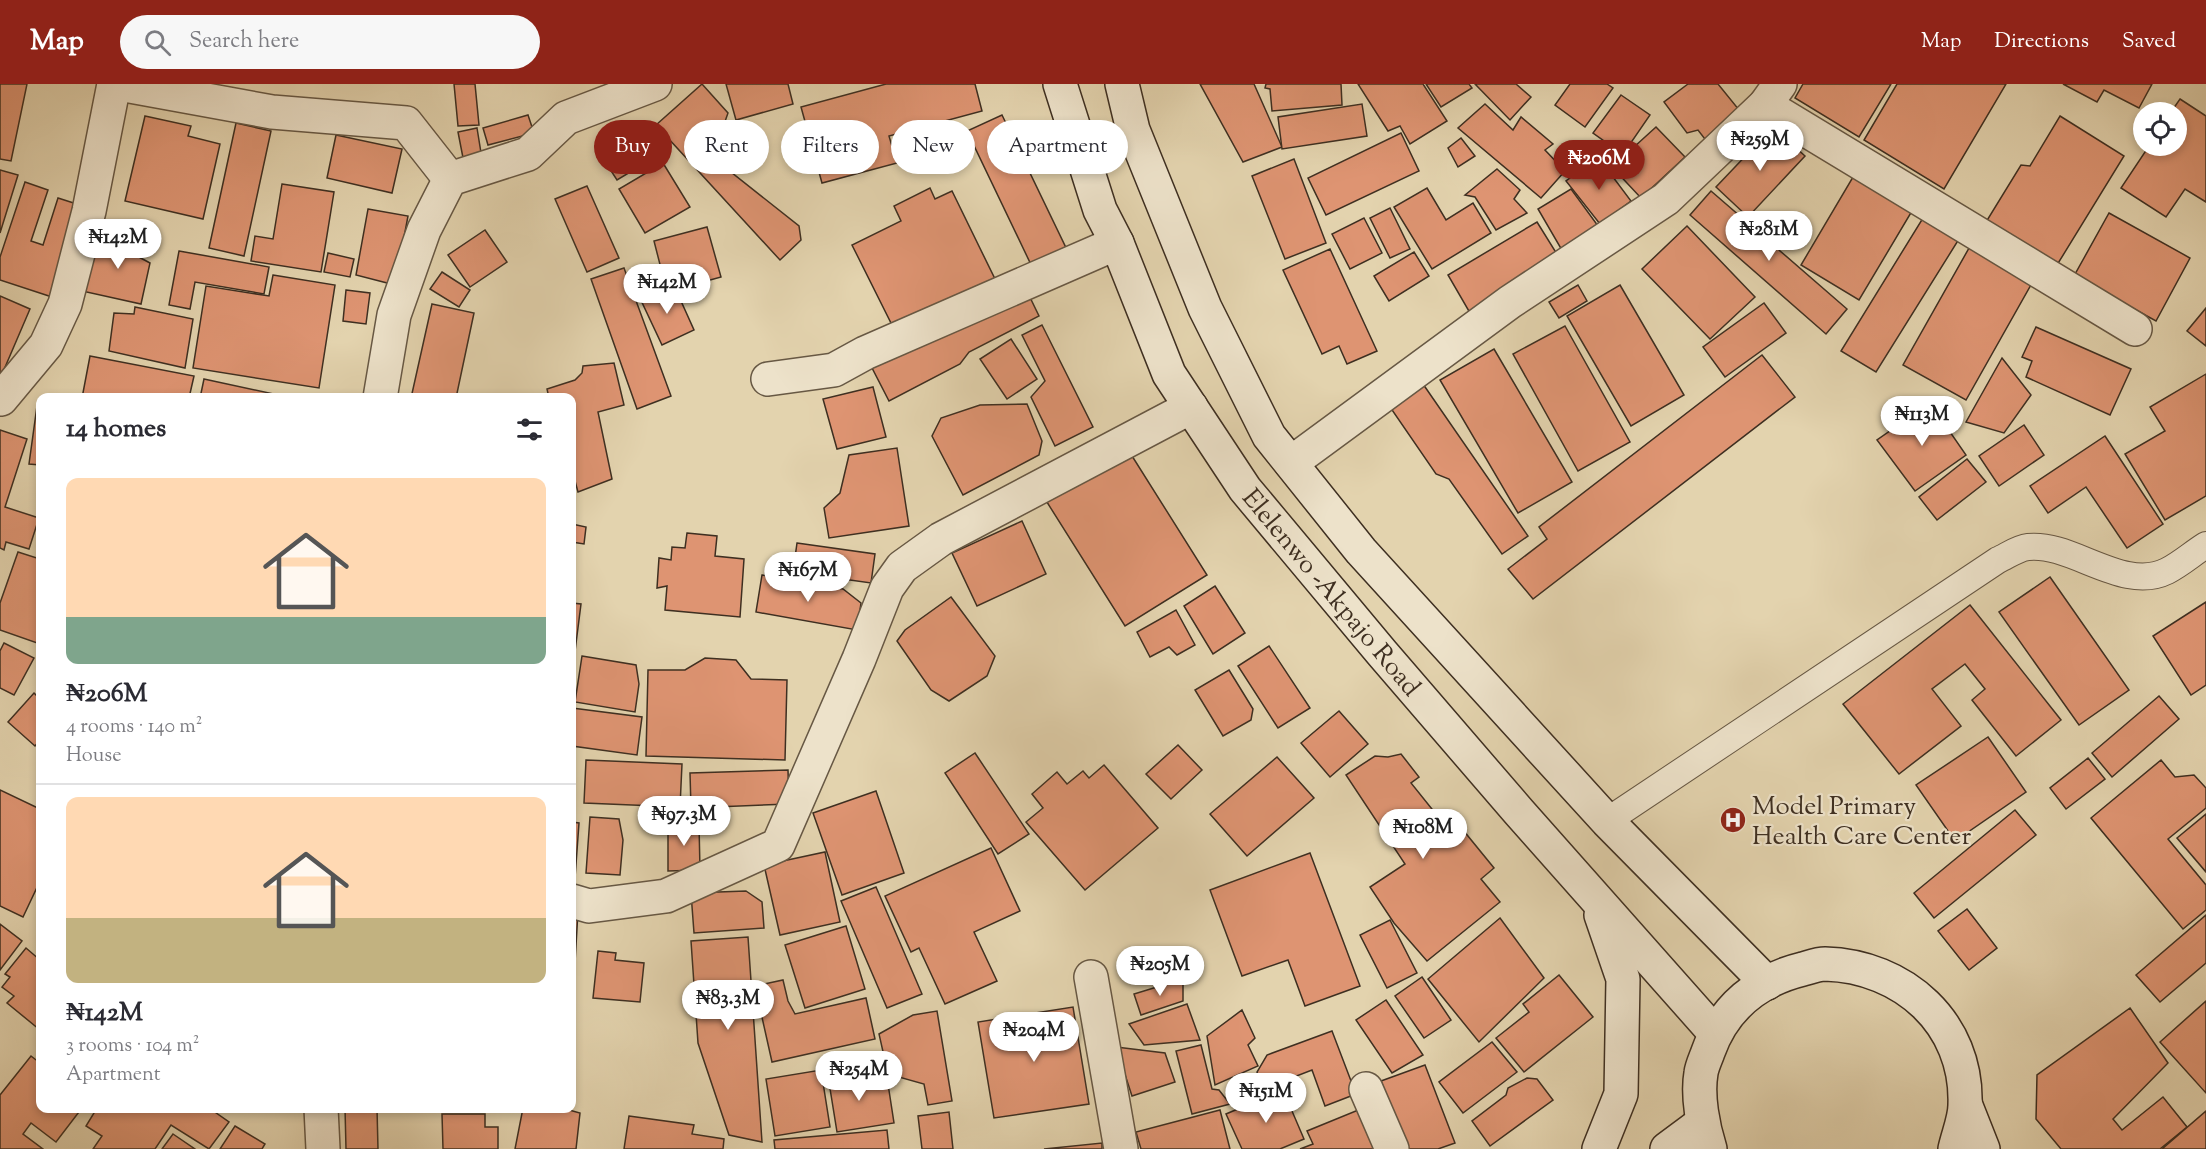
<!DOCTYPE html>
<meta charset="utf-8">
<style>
body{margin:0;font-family:"Sorts Mill Goudy",serif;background:#f7f7f7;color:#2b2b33;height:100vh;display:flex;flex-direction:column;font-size:22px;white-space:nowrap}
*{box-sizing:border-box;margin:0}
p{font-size:20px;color:#7c7c81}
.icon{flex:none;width:33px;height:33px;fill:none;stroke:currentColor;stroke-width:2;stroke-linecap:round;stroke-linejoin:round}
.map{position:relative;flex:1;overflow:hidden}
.drawer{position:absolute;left:36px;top:309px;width:540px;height:720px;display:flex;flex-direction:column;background:#fff;border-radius:12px;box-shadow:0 3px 9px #0003}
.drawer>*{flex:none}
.banner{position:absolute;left:594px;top:36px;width:570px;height:54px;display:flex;gap:12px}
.buttons{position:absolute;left:2133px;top:18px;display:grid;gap:12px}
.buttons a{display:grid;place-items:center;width:54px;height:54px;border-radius:50%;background:#fff;box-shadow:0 3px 9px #0003;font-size:30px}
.price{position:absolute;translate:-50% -51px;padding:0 14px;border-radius:21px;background:#fff;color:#222;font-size:20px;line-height:39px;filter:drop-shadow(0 2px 3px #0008)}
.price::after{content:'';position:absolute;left:50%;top:36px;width:18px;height:14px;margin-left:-9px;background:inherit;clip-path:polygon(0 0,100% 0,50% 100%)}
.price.active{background:#8f2418;color:#fff}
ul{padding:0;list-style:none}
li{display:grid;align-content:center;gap:12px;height:318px;padding:0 30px}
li+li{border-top:2px solid #e1e1e2}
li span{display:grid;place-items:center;height:186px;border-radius:12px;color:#555}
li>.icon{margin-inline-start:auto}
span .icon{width:108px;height:108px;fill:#fffc;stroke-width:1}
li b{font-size:26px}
h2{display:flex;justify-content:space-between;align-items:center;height:72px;padding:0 30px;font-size:26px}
.tag{padding:0 21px;border-radius:27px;background:#fff;box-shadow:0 3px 9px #0003;font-size:21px;line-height:54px}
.tag.active{background:#8f2418;color:#fff}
header{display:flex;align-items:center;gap:36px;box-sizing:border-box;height:84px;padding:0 30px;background:#8f2418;color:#fff}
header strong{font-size:28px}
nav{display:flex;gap:33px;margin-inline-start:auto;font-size:21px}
.search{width:420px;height:54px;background:#f7f7f7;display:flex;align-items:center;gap:15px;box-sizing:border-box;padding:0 21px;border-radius:33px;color:#7c7c81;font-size:22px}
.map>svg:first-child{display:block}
</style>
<header>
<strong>Map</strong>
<div class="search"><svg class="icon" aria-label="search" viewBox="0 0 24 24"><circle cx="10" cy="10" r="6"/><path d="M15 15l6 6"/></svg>Search here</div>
<nav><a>Map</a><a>Directions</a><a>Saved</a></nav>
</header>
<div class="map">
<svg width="2206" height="1065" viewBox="0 0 2206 1065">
<rect width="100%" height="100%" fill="#e3d3ae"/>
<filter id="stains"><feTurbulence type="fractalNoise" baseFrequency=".00333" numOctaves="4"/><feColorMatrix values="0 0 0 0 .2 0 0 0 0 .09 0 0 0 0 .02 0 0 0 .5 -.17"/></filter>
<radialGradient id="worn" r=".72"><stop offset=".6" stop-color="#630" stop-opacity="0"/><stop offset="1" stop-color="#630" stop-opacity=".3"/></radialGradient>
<g fill="#de9472" stroke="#3e2f21" stroke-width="1.5">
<path d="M0 0H27L11 77 0 75Z"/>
<path d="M454 0H475L479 41 458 42Z"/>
<path d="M702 0 728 29 722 46 726 84 799 142 801 156 780 176 656 41Z"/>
<path d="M726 0H788L793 20 736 36Z"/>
<path d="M886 0H975L982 27 889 52 897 79 822 99 801 23Z"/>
<path d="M1200 0H1254L1282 63 1243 78Z"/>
<path d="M1266 0H1341L1342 21 1272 27 1270 5 1265 4Z"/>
<path d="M1358 0H1423L1447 37 1410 60 1400 42 1388 47Z"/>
<path d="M1426 0H1469L1472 4 1441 23Z"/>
<path d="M1475 0H1516L1531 13 1510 36Z"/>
<path d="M1570 0H1607L1613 4 1585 43 1555 21Z"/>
<path d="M1688 0H1718L1744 32 1708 59 1698 46 1687 49 1664 18Z"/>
<path d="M1803 0H1891L1859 53 1795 14Z"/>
<path d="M1897 0H2006L1944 105 1864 56Z"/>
<path d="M2063 0H2152L2139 24 2104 6 2097 18Z"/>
<path d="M1621 11 1650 31 1617 79 1605 70 1611 62 1593 49Z"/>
<path d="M2180 15 2206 32V118L2185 105 2166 133 2121 104 2149 62H2176V28H2171Z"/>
<path d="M1362 20 1367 52 1282 65 1278 33Z"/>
<path d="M1485 20 1513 46 1521 33 1553 60 1545 66 1565 87 1541 114 1458 44Z"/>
<path d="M528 31 534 49 488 61 483 44Z"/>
<path d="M1002 31 1070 172 1035 189 967 47Z"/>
<path d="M145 32 191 42 188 52 220 60 203 135 125 117Z"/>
<path d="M2060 32 2124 72 2057 181 1986 138 2021 81 2030 82Z"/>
<path d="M236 39 271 47 244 172 209 164Z"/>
<path d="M630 41 652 75 617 96 595 62Z"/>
<path d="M1656 43 1685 73 1641 114 1612 83Z"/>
<path d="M1773 43 1805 72 1748 133 1716 103Z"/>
<path d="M477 44 482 75 464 79 458 48Z"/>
<path d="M1401 49 1419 87 1326 131 1308 94Z"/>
<path d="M336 51 402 65 392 109 327 94Z"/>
<path d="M1461 54 1475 72 1458 83 1448 64Z"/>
<path d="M1598 73 1631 117 1600 140 1566 97Z"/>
<path d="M1294 75 1326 159 1285 175 1252 92Z"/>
<path d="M663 79 690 123 645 149 619 105Z"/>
<path d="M1497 85 1520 106 1514 115 1527 129 1496 146 1475 113 1465 111Z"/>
<path d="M0 86 18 91 0 149Z"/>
<path d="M1853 93 1912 127 1859 216 1801 181Z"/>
<path d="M25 98 48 106 31 157 43 161 58 114 83 122 52 213 0 196V173Z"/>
<path d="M282 100 334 108 321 188 251 177 255 152 273 155Z"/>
<path d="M587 102 619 174 587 188 555 115Z"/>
<path d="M930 104 935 115 952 107 995 195 893 243 852 161 901 137 894 122Z"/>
<path d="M1427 104 1446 136 1473 119 1491 149 1432 185 1394 123Z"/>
<path d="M1571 105 1601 146 1563 168 1538 125Z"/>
<path d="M1711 107 1847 225 1826 250 1690 131Z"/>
<path d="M1390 124 1410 165 1390 174 1370 134Z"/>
<path d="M368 125 408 132 395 201 356 191Z"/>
<path d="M2109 129 2190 174 2156 237 2074 192Z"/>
<path d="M1364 134 1382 169 1350 185 1332 150Z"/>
<path d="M1923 134 1959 155 1876 288 1841 267Z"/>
<path d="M1537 138 1560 175 1470 229 1448 191Z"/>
<path d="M1687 142 1755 213 1710 255 1642 185Z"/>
<path d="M707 143 721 193 667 208 654 157Z"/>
<path d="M115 146 142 153 137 172 150 179 141 220 82 207 93 160 111 164Z"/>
<path d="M485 146 507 178 470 203 448 171Z"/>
<path d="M1973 157 2036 192 1966 316 1903 281Z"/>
<path d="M1330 165 1377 267 1347 280 1339 262 1322 270 1283 186Z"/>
<path d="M179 167 269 183 264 210 195 198 190 225 169 221Z"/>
<path d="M1414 168 1429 192 1389 217 1374 192Z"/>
<path d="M328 169 354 175 350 193 324 188Z"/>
<path d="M624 184 671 312 637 325 591 195Z"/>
<path d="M442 188 470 206 459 223 430 205Z"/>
<path d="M273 191 335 201 319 304 193 284 206 202 269 212Z"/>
<path d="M1023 199 1039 232 969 268 960 280 889 317 869 278Z"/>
<path d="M1578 201 1587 217 1559 234 1549 218Z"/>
<path d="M1620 201 1684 311 1631 342 1567 232Z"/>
<path d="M660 202 664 211 676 206 694 246 662 261 639 212Z"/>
<path d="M346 206 370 209 366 240 343 237Z"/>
<path d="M0 212 30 225 0 295Z"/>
<path d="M1764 219 1786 249 1725 293 1703 263Z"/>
<path d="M432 220 474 229 456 314H411Z"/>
<path d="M135 223 193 235 185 284 109 267 114 229 134 230Z"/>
<path d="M2206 224V262L2187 247Z"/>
<path d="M1042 241 1093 343 1055 362 1031 313 1045 297 1022 251Z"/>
<path d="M1565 242 1630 358 1578 387 1513 270Z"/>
<path d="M2036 243 2131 285 2110 331 2026 293 2032 277 2022 273Z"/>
<path d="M1011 255 1037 295 1007 315 980 275Z"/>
<path d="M1494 265 1572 398 1518 429 1440 296Z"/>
<path d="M1762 271 1795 313 1533 515 1508 485 1547 455 1539 443Z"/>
<path d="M90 272 194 292 189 314H82Z"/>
<path d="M2002 274 2031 311 2004 349 1966 338Z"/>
<path d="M614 279 624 321 598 328 612 395 578 408 572 386V314H549L547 305 575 296 582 289 583 282Z"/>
<path d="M2206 290V412L2165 436 2125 370 2165 347 2150 323Z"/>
<path d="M204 295 274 310V314H200Z"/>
<path d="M1423 300 1528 452 1502 470 1449 395 1436 390 1390 323Z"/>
<path d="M873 303 886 353 837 365 823 315Z"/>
<path d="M1930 319 1966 371 1915 407 1877 356Z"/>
<path d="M1027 320 1042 357 1039 371 963 411 932 352 941 334 980 321Z"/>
<path d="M37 322H40V381L29 380Z"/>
<path d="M2024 341 2044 371 1999 402 1979 372Z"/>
<path d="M0 346 27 355 5 423 39 434 29 465 6 458 4 466 0 464Z"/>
<path d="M2105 352 2163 440 2127 464 2086 403 2048 429 2030 402Z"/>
<path d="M897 364 909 442 829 454 824 424 840 409 849 371Z"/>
<path d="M1127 364 1207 491 1125 542 1045 415Z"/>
<path d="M1967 375 1986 398 1937 436 1919 413Z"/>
<path d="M1022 437 1046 490 977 522 952 469Z"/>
<path d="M572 440 586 443 584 460 572 458Z"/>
<path d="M687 449 717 452 715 472 744 475 740 533 665 526 667 502 657 504 659 474 671 476 672 463 685 464Z"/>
<path d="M797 459 875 470 871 499 793 488Z"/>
<path d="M18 468 40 475V560L0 546V519Z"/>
<path d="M762 491 843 505 861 519 857 546 756 528Z"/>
<path d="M2050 493 2129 606 2079 641 1999 528Z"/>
<path d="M1215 502 1245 549 1213 570 1184 522Z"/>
<path d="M951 513 995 572 987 592 949 617 931 606 897 557 905 546Z"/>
<path d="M2206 518V601L2191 611 2153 552Z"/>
<path d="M572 519 581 520 572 591Z"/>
<path d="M1970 521 2061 636 2016 672 1972 616 1985 605 1965 580 1932 605 1961 642 1899 690 1843 620Z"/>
<path d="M1176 526 1195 561 1177 571 1169 563 1150 573 1137 548Z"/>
<path d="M4 559 34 574 14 611 0 604V567Z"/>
<path d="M1269 562 1310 624 1278 644 1238 582Z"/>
<path d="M582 572 636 581 639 600 635 628 575 618Z"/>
<path d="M705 574 736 576 751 595 787 596 785 676 646 672 648 586H685Z"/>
<path d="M1229 586 1253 625 1251 636 1223 652 1195 606Z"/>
<path d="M34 609 40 615V656L35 662 8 638Z"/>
<path d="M2159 612 2179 635 2112 693 2092 669Z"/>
<path d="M572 624 642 633 637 671 572 662Z"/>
<path d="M1339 627 1368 660 1330 693 1301 659Z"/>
<path d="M1988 653 2026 708 1955 757 1916 701Z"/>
<path d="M1178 661 1202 686 1171 715 1146 690Z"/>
<path d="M975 669 1029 750 998 770 945 689Z"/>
<path d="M1401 670 1419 693 1411 699 1452 750 1463 746 1494 784 1481 795 1500 818 1427 877 1394 839 1370 803 1405 780 1346 691 1375 672 1388 673Z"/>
<path d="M1277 673 1314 714 1247 772 1210 730Z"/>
<path d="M2088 674 2105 695 2066 725 2050 704Z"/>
<path d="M586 676 682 680 680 723 584 719Z"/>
<path d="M2161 676 2175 693 2194 691 2206 704V724L2168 755 2206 801V826L2183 845 2091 734Z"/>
<path d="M1104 681 1158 744 1085 806 1026 738 1043 724 1032 710 1057 688 1067 700 1083 687 1089 694Z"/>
<path d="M788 686 789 720 691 724 690 689Z"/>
<path d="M0 706 40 725V797L23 833 0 822Z"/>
<path d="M876 707 904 789 842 811 813 729Z"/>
<path d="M2015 726 2036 751 1934 834 1914 809Z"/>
<path d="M2206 730V788L2177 754Z"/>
<path d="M590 733 619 735 623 756 620 791 586 789Z"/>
<path d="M572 738 579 739 575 794H572Z"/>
<path d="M668 740H699L700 786 668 787Z"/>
<path d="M991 764 1020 827 974 848 997 897 945 920 919 864 911 868 885 812Z"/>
<path d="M825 768 840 838 780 851 764 781Z"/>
<path d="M1310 769 1360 902 1305 922 1288 876 1242 892 1210 806Z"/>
<path d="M876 803 922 910 887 924 841 817Z"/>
<path d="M746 807 762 818 764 844 694 849 691 809Z"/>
<path d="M1967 825 1997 864 1969 886 1938 847Z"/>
<path d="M572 827H578L572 930Z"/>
<path d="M2206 831V879L2160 918 2136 891Z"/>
<path d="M1500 834 1544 894 1479 958 1428 895Z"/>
<path d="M1390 836 1417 889 1387 904 1360 851Z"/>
<path d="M0 840 22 857 0 886Z"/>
<path d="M846 842 865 905 805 924 785 861Z"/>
<path d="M748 853 762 1058 729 1051 698 959 691 857Z"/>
<path d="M26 864 40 876V946L7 919 14 912 2 903 10 893 5 890Z"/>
<path d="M598 867 616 869 615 876 644 879 640 918 593 914Z"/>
<path d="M1559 891 1593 933 1524 988 1496 954 1529 928 1523 920Z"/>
<path d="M1422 893 1451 936 1424 954 1395 912Z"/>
<path d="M1183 895V917L1141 931 1134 910Z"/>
<path d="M783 896 788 917 795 930 866 914 875 955 772 978 755 902Z"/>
<path d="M1386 916 1423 971 1392 989 1356 936Z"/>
<path d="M2206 917V1009L2160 958Z"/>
<path d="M1187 920 1200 956 1144 961 1129 940Z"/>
<path d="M1073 923 1089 1020 994 1034 978 938Z"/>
<path d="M2130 924 2168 979 2113 1035 2122 1046 2163 1013 2187 1043 2160 1065H2061L2036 1035 2037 991Z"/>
<path d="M1242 926 1255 954 1248 961 1258 982 1215 1001 1207 952Z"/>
<path d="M937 927 952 1017 928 1021 924 1000 888 990 879 950 913 931Z"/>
<path d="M1332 947 1356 1010 1325 1022 1312 986 1263 1005 1257 988 1267 971Z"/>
<path d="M1492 958 1517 988 1463 1029 1439 998Z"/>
<path d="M1201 961 1212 1005 1219 1006 1230 1020 1192 1030 1176 967Z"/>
<path d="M1116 963 1165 969 1175 998 1132 1012Z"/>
<path d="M31 972 40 979V1024H82L56 1058 31 1039 23 1050 43 1065H0V1011Z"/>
<path d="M1425 981 1455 1059 1438 1065H1408L1381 997Z"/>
<path d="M821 986 830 1043 775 1052 766 995Z"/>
<path d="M862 986 865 1004 888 1000 894 1039 837 1048 828 992Z"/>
<path d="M1527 994 1537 995 1553 1016 1490 1062 1472 1037 1506 1011 1508 1004Z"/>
<path d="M1283 1006 1304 1055 1280 1065H1242L1226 1030Z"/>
<path d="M1368 1022 1378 1065H1300L1313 1060 1307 1047Z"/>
<path d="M97 1024H209L229 1038 209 1065 171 1041 155 1065H93L102 1052 86 1042Z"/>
<path d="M345 1024H377L378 1065H346Z"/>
<path d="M523 1024H562L580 1029 576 1065H515Z"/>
<path d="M1220 1026 1230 1065H1141L1136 1048Z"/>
<path d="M2206 1027V1065H2162Z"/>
<path d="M949 1028 953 1065H922L918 1032Z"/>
<path d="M442 1030H485V1043H498V1065H443Z"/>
<path d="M629 1032 694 1041 692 1050 724 1055 723 1065H624Z"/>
<path d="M235 1042 265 1060 262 1065H220Z"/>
<path d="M887 1046 889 1065H775L774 1056Z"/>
<path d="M173 1050 195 1065H162Z"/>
<path d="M1102 1059V1065H1044Z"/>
</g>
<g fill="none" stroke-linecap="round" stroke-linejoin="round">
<g stroke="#675844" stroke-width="28">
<path id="lane" d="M1607 737 1998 476C2007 472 2018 464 2028 463 2072 458 2123 509 2167 487 2181 480 2193 469 2206 461"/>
</g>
<g stroke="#675844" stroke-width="36">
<g id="street">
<path d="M119 0 272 28 406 39 450 95"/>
<path d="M1765 21 2135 245"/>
<path d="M768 295 834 286 865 269 1117 159"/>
<path d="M380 314 394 231 424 146 450 95 528 70 566 34 655 0"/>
<path d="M1 315 46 261 65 220 89 127 114 0"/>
<path d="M1291 379 1510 218 1666 115 1765 21 1780 0"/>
<path d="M572 817 589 822 666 812 778 761 859 575 887 504 902 483 941 455 1191 323"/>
<path d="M1091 893 1121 1065"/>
<path d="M1366 1005 1392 1065"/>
<path d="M321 1024 323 1065"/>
</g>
</g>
<g stroke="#3e2f21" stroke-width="36">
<g id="secondary">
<path d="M1060 0 1100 126 1117 159 1169 290 1245 405 1382 569 1519 728 1715 949"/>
<path d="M1122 0 1133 46 1205 224 1269 352 1361 467 1607 737 1767 899"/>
<path d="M1966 1022 1983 1065"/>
<path d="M1599 1065 1621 1010 1623 895 1601 831"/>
<path d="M1667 1065 1702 1039"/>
<path d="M1710 1065C1703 1043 1697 1012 1701 989 1702 982 1706 974 1708 968 1724 923 1758 896 1803 885 1810 883 1818 880 1825 880 1903 882 1968 939 1965 1021 1965 1035 1958 1051 1955 1065"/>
</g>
</g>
<use href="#lane" stroke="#ede2ca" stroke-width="26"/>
<use href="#street" stroke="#ede2ca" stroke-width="33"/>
<use href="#secondary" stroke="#ede2ca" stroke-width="33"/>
</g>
<defs>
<g id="hospital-disc" transform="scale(1.35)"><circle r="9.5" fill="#8f2418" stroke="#ede2ca"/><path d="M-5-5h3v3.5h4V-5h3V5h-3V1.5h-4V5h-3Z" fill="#fff"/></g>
</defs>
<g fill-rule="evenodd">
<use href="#hospital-disc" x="1733" y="736"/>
</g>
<g text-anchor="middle" stroke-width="4.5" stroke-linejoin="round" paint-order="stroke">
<g font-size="26" fill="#3e2f21" stroke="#ede2ca">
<text transform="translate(1332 508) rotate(50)" y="9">Elelenwo -Akpajo Road</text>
</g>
<g font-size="26" fill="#3e2f21" stroke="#ede2ca" text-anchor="start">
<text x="1752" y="730">Model Primary<tspan x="1752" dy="30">Health Care Center</tspan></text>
</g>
</g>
<rect width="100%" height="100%" filter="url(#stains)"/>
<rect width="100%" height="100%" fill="url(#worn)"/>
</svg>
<div class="buttons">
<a><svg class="icon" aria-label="locate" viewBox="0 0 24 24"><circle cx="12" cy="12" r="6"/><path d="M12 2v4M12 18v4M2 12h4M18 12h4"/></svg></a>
</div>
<b class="price" style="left:1760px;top:88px">₦259M</b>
<b class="price active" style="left:1599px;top:107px">₦206M</b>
<b class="price" style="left:1769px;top:178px">₦281M</b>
<b class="price" style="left:118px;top:186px">₦142M</b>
<b class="price" style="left:667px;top:231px">₦142M</b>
<b class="price" style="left:1922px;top:363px">₦113M</b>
<b class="price" style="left:808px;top:519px">₦167M</b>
<b class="price" style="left:684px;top:763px">₦97.3M</b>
<b class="price" style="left:1423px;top:776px">₦108M</b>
<b class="price" style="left:1160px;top:913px">₦205M</b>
<b class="price" style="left:728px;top:947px">₦83.3M</b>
<b class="price" style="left:1034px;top:979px">₦204M</b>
<b class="price" style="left:859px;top:1018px">₦254M</b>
<b class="price" style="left:1266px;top:1040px">₦151M</b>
<div class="banner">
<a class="tag active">Buy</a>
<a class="tag">Rent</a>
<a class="tag">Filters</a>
<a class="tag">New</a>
<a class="tag">Apartment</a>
</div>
<section class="drawer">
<h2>14 homes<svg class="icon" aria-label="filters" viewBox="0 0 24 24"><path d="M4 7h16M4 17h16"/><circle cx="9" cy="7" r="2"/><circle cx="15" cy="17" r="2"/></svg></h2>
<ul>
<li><span style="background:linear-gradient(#ffd9b3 75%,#7fa58c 0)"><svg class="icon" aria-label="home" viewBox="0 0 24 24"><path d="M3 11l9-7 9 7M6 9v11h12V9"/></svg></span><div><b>₦206M</b><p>4 rooms · 140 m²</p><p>House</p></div></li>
<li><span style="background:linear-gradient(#ffd9b3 65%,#c2b280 0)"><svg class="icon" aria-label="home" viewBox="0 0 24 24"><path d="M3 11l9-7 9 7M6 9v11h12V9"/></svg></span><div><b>₦142M</b><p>3 rooms · 104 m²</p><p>Apartment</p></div></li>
</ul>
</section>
</div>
